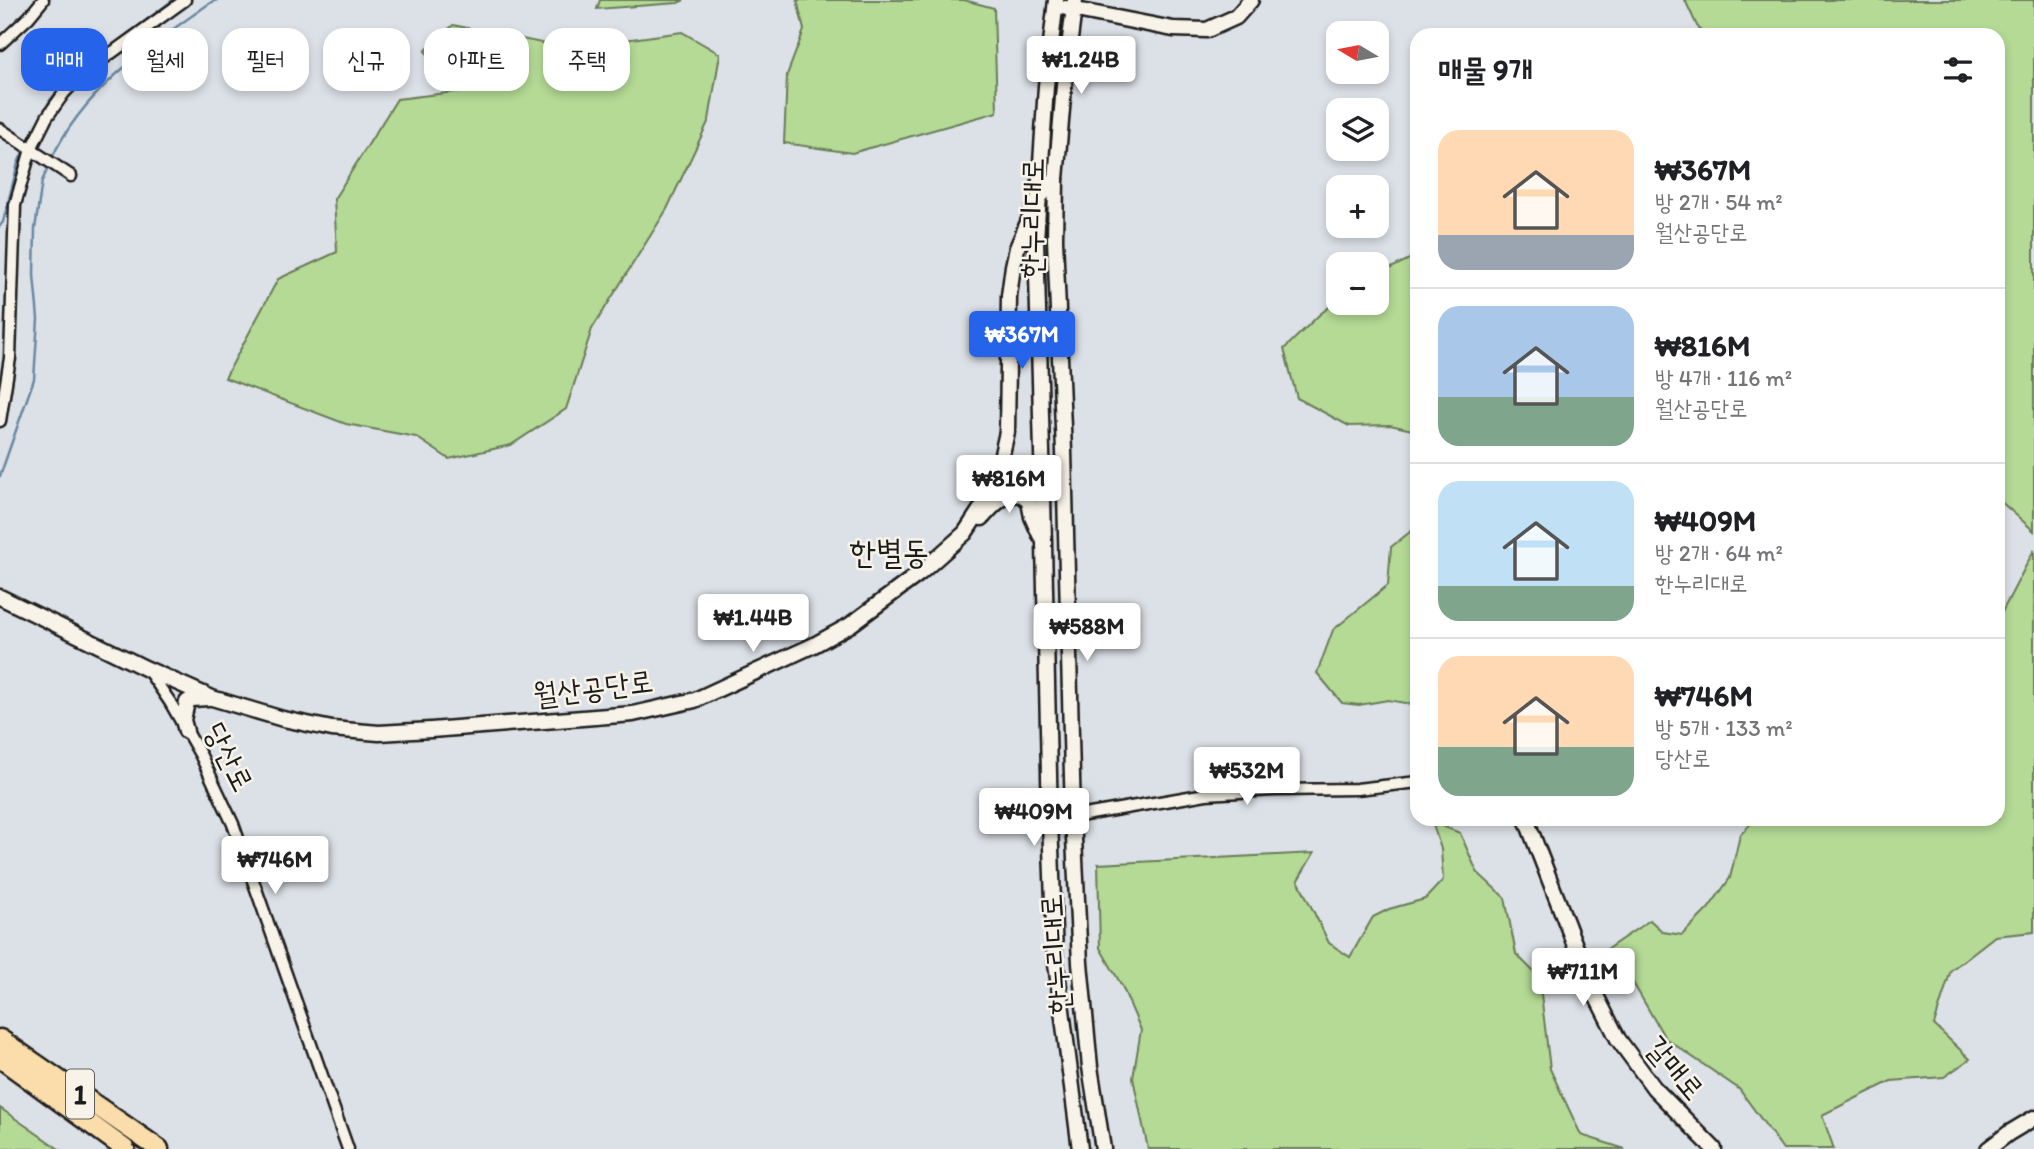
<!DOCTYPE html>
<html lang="ko">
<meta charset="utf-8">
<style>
body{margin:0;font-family:Itim,"Poor Story",sans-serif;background:#f2f2f2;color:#202124;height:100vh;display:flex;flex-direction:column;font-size:26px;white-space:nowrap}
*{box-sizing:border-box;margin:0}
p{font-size:23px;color:#757577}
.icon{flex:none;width:38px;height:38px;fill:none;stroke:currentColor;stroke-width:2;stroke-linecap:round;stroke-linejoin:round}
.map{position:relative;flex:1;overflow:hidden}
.panel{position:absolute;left:1410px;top:28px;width:595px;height:798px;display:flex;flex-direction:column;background:#fff;border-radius:21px;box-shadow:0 4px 10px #0003}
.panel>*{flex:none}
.banner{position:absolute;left:21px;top:28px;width:665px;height:63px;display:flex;gap:14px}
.needle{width:46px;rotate:280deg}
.fabs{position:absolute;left:1326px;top:21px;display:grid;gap:14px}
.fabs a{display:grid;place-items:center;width:63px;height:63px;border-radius:14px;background:#fff;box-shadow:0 4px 10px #0003;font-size:35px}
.price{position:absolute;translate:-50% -60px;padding:0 16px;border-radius:7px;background:#fff;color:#222;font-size:23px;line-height:46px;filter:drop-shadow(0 2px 4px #0008)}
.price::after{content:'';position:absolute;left:50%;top:42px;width:21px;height:16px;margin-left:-10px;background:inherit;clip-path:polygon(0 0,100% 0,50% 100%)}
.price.selected{background:#2563eb;color:#fff}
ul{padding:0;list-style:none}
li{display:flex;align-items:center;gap:21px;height:175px;padding:0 28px}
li+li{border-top:2px solid #e0e0e0}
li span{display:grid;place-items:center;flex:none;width:196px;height:140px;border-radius:21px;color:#555}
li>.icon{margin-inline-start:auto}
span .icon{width:84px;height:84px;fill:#fffc;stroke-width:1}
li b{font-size:30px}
h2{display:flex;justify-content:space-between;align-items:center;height:84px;padding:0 28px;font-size:30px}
.pill{padding:0 24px;border-radius:21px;background:#fff;box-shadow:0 4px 10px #0003;font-size:24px;line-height:63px}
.pill.selected{background:#2563eb;color:#fff}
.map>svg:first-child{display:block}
</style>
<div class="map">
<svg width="2034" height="1149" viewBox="0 0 2034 1149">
<rect width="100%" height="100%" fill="#dce1e7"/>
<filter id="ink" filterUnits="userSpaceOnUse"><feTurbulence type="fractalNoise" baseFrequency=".0143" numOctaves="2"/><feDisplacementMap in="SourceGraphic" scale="14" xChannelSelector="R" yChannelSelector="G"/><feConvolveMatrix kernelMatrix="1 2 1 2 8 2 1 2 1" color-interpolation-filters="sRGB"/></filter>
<g filter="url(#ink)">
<g fill="#b4da95" stroke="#687b58" stroke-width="2">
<path d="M600 0H684L678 3 597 9Z"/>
<path d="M797 0H964L994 8 997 112 852 153 784 143 787 75 804 30Z"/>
<path d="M1685 0H2034V531L1999 500 1998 35H1705L1697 26Z"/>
<path d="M453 25 566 48 682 32 720 54 709 120 667 209 592 329 566 409 511 445 449 459 416 437 346 424 225 378 278 279 337 252 334 199 397 99 463 91 425 51Z"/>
<path d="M1417 255V431L1390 425 1349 426 1297 398 1284 349 1320 314 1339 300V303H1377V275Z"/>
<path d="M1417 520V705L1388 700 1359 705 1342 703 1317 673 1333 630 1388 585 1391 547 1415 528Z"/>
<path d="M2034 550V932L1995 936 1951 970 1934 1025 1970 1059 1944 1077 1891 1081 1822 1115 1834 1149H1783L1739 1089 1665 1038 1618 957 1600 954 1650 920 1663 932 1682 935 1708 909 1730 878 1740 835 1755 819H1998L1999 612H2002Z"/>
<path d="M1432 822 1460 833 1477 872 1505 898 1516 954 1539 977 1550 1069 1581 1135 1625 1149H1148L1133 1078 1141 1030 1122 986 1100 948 1098 864 1314 853 1298 880 1329 943 1350 957 1373 917 1389 909 1425 899 1443 880 1441 849Z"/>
<path d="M0 1108 3 1110 59 1149H0Z"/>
</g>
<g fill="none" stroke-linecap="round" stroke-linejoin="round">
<g stroke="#6b88a2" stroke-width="2.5">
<path d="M27 143 50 100 74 72 95 55 113 45 173 0"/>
<path d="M51 160C83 90 149 46 210 3L217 0"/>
<path d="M0 226 3 222 18 163 24 150"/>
<path d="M0 476 34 379 38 319 34 275 35 229 42 181 49 166"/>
</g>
<g stroke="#1c1c1c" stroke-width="15">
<g id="street">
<path d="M0 44 29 17 43 0"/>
<path d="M0 129 71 176"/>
<path d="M0 421 10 358 15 205 31 149 47 117 64 93 81 75 185 0"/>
<path d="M148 670 170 702 201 756 233 824 348 1149"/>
<path d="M1073 817 1206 794 1274 790 1357 789 1418 782"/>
</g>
</g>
<g stroke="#1c1c1c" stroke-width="19">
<g id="secondary">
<path d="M1056 0 1046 86 1036 240 1042 451 1050 821 1055 956 1080 1149"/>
<path d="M1075 0 1064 86 1056 179 1055 239 1064 451 1073 817 1080 963 1090 1067 1103 1149"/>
<path d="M1066 8 1173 29 1207 30 1236 17 1251 0"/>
<path d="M982 518C994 505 1003 492 1023 495L1029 502 1032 517 1040 535"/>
<path d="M0 597 147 669 212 698 283 719 332 729 379 733 431 730 633 714 695 700 814 645 850 625 920 573 965 533 984 504 999 467 1007 432 1009 296 1013 266 1017 248 1038 199 1056 179"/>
<path d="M186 731 183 720 187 702 192 699 208 698"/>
<path d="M1526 819 1590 984 1618 1039 1654 1088 1714 1149"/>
<path d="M1988 1149 2009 1133 2034 1118"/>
</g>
</g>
<g stroke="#1c1c1c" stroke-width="23">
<g id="highway">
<path d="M0 1039 159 1149"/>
<path d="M0 1058 125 1149"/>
</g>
</g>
<use href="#street" stroke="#f7f3e8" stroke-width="10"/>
<use href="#secondary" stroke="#f7f3e8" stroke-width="14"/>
<use href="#highway" stroke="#faddab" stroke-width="18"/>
</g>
</g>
<g text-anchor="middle" stroke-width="5" stroke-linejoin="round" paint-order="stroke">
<rect fill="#f7f3e8" stroke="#5e5c59" stroke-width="2" x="66" y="1069.5" width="28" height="49" rx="5"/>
<g font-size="28" font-weight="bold" fill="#1c1c1c">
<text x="80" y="1104">1</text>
</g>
<g font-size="30" fill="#1c1c1c" stroke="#f7f3e8">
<text transform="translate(1032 218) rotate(-89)" y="10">한누리대로</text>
<text transform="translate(593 688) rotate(-7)" y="10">월산공단로</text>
<text transform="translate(229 757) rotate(63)" y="10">당산로</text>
<text transform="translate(1055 954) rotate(-94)" y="10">한누리대로</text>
<text transform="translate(1675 1068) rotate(50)" y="10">갈매로</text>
</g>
<g font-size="33" fill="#1c1c1c" stroke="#f7f3e8">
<text x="889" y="563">한별동</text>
</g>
</g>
</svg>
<div class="fabs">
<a><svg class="needle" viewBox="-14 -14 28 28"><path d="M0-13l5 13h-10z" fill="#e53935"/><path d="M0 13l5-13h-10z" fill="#757577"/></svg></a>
<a><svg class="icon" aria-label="layers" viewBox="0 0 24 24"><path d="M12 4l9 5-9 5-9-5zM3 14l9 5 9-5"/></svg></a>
<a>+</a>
<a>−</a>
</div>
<b class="price" style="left:1081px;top:96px">₩1.24B</b>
<b class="price selected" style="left:1022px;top:371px">₩367M</b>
<b class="price" style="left:1009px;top:515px">₩816M</b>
<b class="price" style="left:753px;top:654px">₩1.44B</b>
<b class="price" style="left:1087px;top:663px">₩588M</b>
<b class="price" style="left:1247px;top:807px">₩532M</b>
<b class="price" style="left:1034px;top:848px">₩409M</b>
<b class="price" style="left:275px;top:896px">₩746M</b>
<b class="price" style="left:1583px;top:1008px">₩711M</b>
<div class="banner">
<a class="pill selected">매매</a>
<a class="pill">월세</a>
<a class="pill">필터</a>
<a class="pill">신규</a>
<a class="pill">아파트</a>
<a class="pill">주택</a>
</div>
<section class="panel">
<h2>매물 9개<svg class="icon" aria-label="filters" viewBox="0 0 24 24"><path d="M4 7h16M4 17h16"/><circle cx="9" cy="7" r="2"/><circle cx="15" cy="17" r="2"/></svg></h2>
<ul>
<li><span style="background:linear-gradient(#ffd9b3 75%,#9aa5b1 0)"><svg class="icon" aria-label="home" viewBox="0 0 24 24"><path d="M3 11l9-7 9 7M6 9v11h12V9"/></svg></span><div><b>₩367M</b><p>방 2개 · 54 m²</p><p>월산공단로</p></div></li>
<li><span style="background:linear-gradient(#a9c7e8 65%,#7fa58c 0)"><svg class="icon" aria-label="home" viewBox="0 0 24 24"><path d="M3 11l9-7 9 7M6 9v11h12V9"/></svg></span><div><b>₩816M</b><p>방 4개 · 116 m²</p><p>월산공단로</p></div></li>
<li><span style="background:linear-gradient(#bfe0f5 75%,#7fa58c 0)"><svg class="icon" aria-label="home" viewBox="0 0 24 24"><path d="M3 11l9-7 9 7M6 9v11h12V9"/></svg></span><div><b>₩409M</b><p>방 2개 · 64 m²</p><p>한누리대로</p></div></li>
<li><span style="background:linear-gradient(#ffd9b3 65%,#7fa58c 0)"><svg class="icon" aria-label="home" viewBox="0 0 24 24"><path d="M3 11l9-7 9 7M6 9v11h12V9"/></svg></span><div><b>₩746M</b><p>방 5개 · 133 m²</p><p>당산로</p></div></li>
</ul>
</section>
</div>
